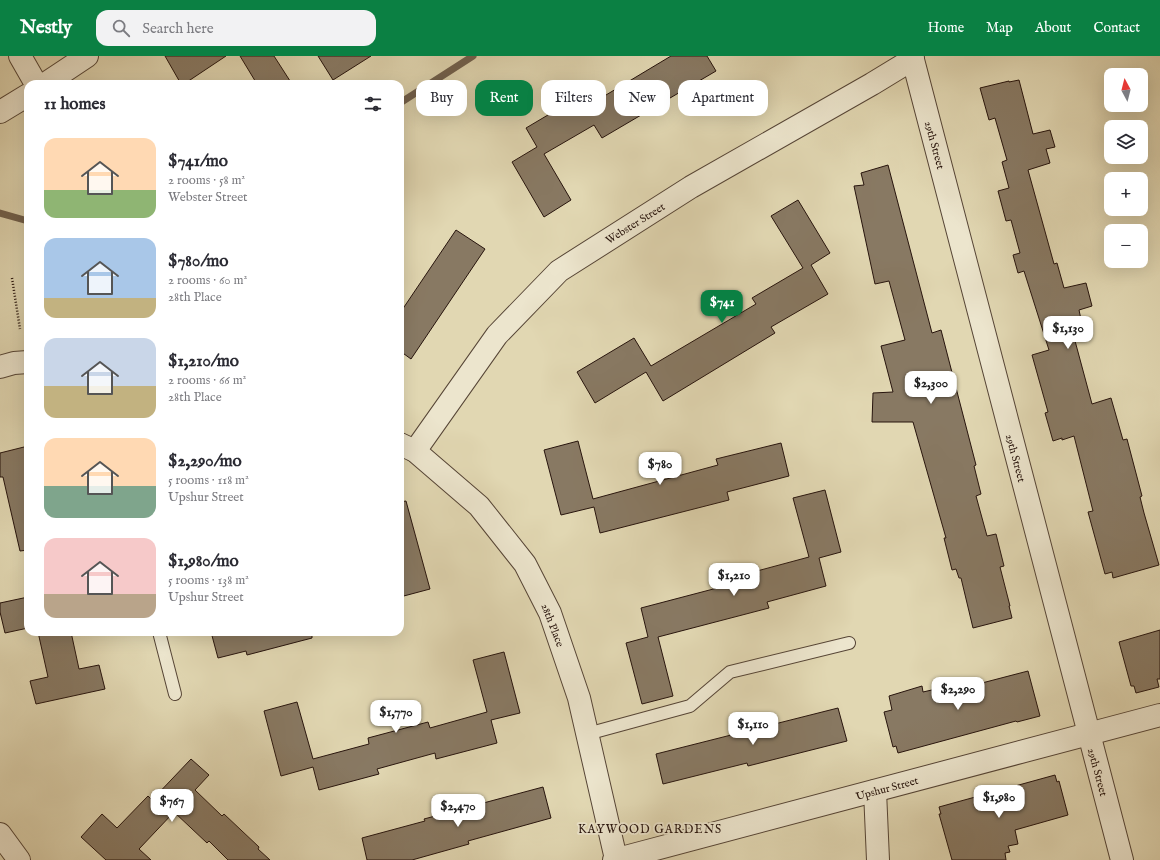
<!DOCTYPE html>
<meta charset="utf-8">
<style>
body{margin:0;font-family:"IM FELL English",serif;background:#f2f2f3;color:#2b2b33;height:100vh;display:flex;flex-direction:column;font-size:15px;white-space:nowrap}
*{box-sizing:border-box;margin:0}
p{font-size:13px;color:#7c7c81}
.icon{flex:none;width:22px;height:22px;fill:none;stroke:currentColor;stroke-width:2;stroke-linecap:round;stroke-linejoin:round}
.map{position:relative;flex:1;overflow:hidden}
.drawer{position:absolute;left:24px;top:24px;width:380px;height:556px;display:flex;flex-direction:column;background:#fff;border-radius:12px;box-shadow:0 4px 16px #0002}
.drawer>*{flex:none}
.banner{position:absolute;left:416px;top:24px;width:380px;height:36px;display:flex;gap:8px}
.needle{width:26px;rotate:353deg}
.fabs{position:absolute;left:1104px;top:12px;display:grid;gap:8px}
.fabs a{display:grid;place-items:center;width:44px;height:44px;border-radius:8px;background:#fff;box-shadow:0 4px 16px #0002;font-size:20px}
.price{position:absolute;translate:-50% -34px;padding:0 9px;border-radius:8px;background:#fff;color:#222;font-size:13px;line-height:26px;filter:drop-shadow(0 1px 2px #0008)}
.price::after{content:'';position:absolute;left:50%;top:24px;width:12px;height:9px;margin-left:-6px;background:inherit;clip-path:polygon(0 0,100% 0,50% 100%)}
.price.on{background:#0b8043;color:#fff}
ul{padding:0;list-style:none}
li{display:flex;align-items:center;gap:12px;height:100px;padding:0 20px}
li span{display:grid;place-items:center;flex:none;width:112px;height:80px;border-radius:12px;color:#555}
li>.icon{margin-inline-start:auto}
span .icon{width:48px;height:48px;fill:#fffc;stroke-width:1}
li b{font-size:17px}
h2{display:flex;justify-content:space-between;align-items:center;height:48px;padding:0 20px;font-size:17px}
.pill{padding:0 14px;border-radius:12px;background:#fff;box-shadow:0 4px 16px #0002;font-size:14px;line-height:36px}
.pill.on{background:#0b8043;color:#fff}
header{display:flex;align-items:center;gap:24px;box-sizing:border-box;height:56px;padding:0 20px;background:#0b8043;color:#fff}
header strong{font-size:19px}
nav{display:flex;gap:22px;margin-inline-start:auto;font-size:14px}
.search{width:280px;height:36px;background:#f2f2f3;display:flex;align-items:center;gap:10px;box-sizing:border-box;padding:0 14px;border-radius:12px;color:#7c7c81;font-size:15px}
.map>svg:first-child{display:block}
</style>
<header>
<strong>Nestly</strong>
<div class="search"><svg class="icon" aria-label="search" viewBox="0 0 24 24"><circle cx="10" cy="10" r="6"/><path d="M15 15l6 6"/></svg>Search here</div>
<nav><a>Home</a><a>Map</a><a>About</a><a>Contact</a></nav>
</header>
<div class="map">
<svg width="1160" height="804" viewBox="0 0 1160 804">
<rect width="100%" height="100%" fill="#e1d7b2"/>
<filter id="stains"><feTurbulence type="fractalNoise" baseFrequency=".005" numOctaves="4"/><feColorMatrix values="0 0 0 0 .2 0 0 0 0 .09 0 0 0 0 .02 0 0 0 .5 -.17"/></filter>
<radialGradient id="worn" r=".72"><stop offset=".6" stop-color="#630" stop-opacity="0"/><stop offset="1" stop-color="#630" stop-opacity=".3"/></radialGradient>
<g fill="none" stroke-linecap="round" stroke-linejoin="round">
<g stroke="#71614e" stroke-width="7">
<path d="M400 47 473 0"/>
<path d="M0 157 28 165"/>
</g>
</g>
<g fill="#887963" stroke="#27140d">
<path d="M165 0H226L184 28H181Z"/>
<path d="M240 0H274L292 28H257Z"/>
<path d="M318 0H371L333 24Z"/>
<path d="M671 0H707L716 15 602 82 594 69 544 98 571 144 544 161 512 106 537 91 526 72 580 40 586 51Z"/>
<path d="M1019 24 1033 78 1050 74 1055 91 1046 93 1050 107 1028 114 1054 208 1057 207 1064 232 1086 227 1092 250 1079 254 1082 268 1071 270 1092 348 1111 342 1123 384 1127 383 1142 440 1140 441 1144 457 1159 509 1113 522 1112 516 1105 518 1088 456 1093 455 1074 380 1062 384V382L1053 385 1045 357 1048 356 1032 299 1049 294 1024 215 1018 217 1013 199 1020 197 1011 164 1006 165 998 135 1009 132 1002 106 1007 104 995 62 989 64 980 32 1009 25V26Z"/>
<path d="M888 109 932 277 941 274 976 409 974 410 981 438 976 440 987 480 996 478 1004 510 1000 511 1010 550H1009L1012 562 973 572 961 522H959L956 513 952 514 944 482H946L913 366H872L873 337 893 336 881 290 905 284 889 225 875 228 854 130 864 129 861 117Z"/>
<path d="M798 144 830 197 811 209 828 238 771 271 775 277 663 345 646 316 595 347 577 316 634 282 651 310 756 248 752 242 803 212 771 160Z"/>
<path d="M456 174 485 193 411 303 400 295V257Z"/>
<path d="M578 385 593 443 718 409 716 403 781 387 789 420 727 436 729 444 600 477 594 451 561 459 544 394Z"/>
<path d="M28 390V494L20 495 3 421H0V397Z"/>
<path d="M825 434 841 496 819 502 826 530 767 546 769 552 658 581 673 640 642 648 626 587 648 581 641 552 759 521 757 515 809 501 793 442Z"/>
<path d="M406 445 430 533 400 541V446Z"/>
<path d="M28 541V572L5 577 0 556V547Z"/>
<path d="M1160 574V623H1157L1159 631 1136 637 1134 630H1131L1119 586Z"/>
<path d="M38 576H71L79 613 99 609 105 633 36 648 30 625 48 621Z"/>
<path d="M211 576H312V582L247 599 246 595 218 602Z"/>
<path d="M504 596 520 657 491 664 497 687 436 703 435 697 377 713 379 718 319 734 313 711 281 720 264 655 297 646 313 703 369 688 368 682 428 666 430 672 487 656 473 604Z"/>
<path d="M1028 615 1040 660 1017 666 1016 665 898 697 896 690 893 691 884 656 892 654 889 640 922 630 923 636 958 628 959 633Z"/>
<path d="M838 652 847 685 748 710 747 707 663 728 656 698Z"/>
<path d="M191 703 209 719 195 734 222 760 224 758 259 791 258 793 270 804H228L209 785 207 787 174 756 139 793 151 804H106L81 781 102 758 117 772 148 740 152 744Z"/>
<path d="M1055 719 1057 726 1059 725 1068 759 1015 774 1018 788 1008 790 1010 796 1005 797 1006 804H952L939 758H941L939 751Z"/>
<path d="M543 731 551 762 468 785 469 788 412 804H367L362 782 425 765 424 763Z"/>
</g>
<g fill="none" stroke-linecap="round" stroke-linejoin="round">
<g stroke="#564536" stroke-width="14">
<g id="service">
<path d="M159 576 175 638"/>
<path d="M587 678 690 650 730 616 849 587"/>
</g>
</g>
<g stroke="#564536" stroke-width="24">
<g id="minor">
<path d="M20 0 36 28"/>
<path d="M912 0 1122 804"/>
<path d="M0 311 14 307 28 306"/>
<path d="M400 388 415 395 479 450 525 508 550 557 579 642 616 803"/>
<path d="M415 395 497 279 559 215 691 131 872 28 913 3"/>
<path d="M875 735 878 804"/>
<path d="M614 804 1160 659"/>
</g>
</g>
<g stroke="#564536" stroke-width="24">
<g id="tertiary">
<path d="M45 28 87 0"/>
<path d="M0 56 28 39"/>
<path d="M0 778 19 804"/>
</g>
</g>
<path stroke="#27140d" stroke-width="2.5" stroke-dasharray="1 2" stroke-linecap="butt" d="M12 222 20 273"/>
<use href="#service" stroke="#ece5cd" stroke-width="12"/>
<use href="#minor" stroke="#ece5cd" stroke-width="22"/>
<use href="#tertiary" stroke="#ece5cd" stroke-width="22"/>
</g>
<g text-anchor="middle" stroke-width="3.5" stroke-linejoin="round" paint-order="stroke">
<g font-size="11" fill="#27140d" stroke="#ece5cd">
<text transform="translate(935 89) rotate(75)" y="4">29th Street</text>
<text transform="translate(635 167) rotate(-32)" y="4">Webster Street</text>
<text transform="translate(1016 402) rotate(75)" y="4">29th Street</text>
<text transform="translate(553 569) rotate(69)" y="4">28th Place</text>
<text transform="translate(1098 716) rotate(75)" y="4">29th Street</text>
<text transform="translate(887 732) rotate(-15)" y="4">Upshur Street</text>
</g>
<g font-size="12" letter-spacing="1" fill="#27140d" stroke="#ece5cd">
<text x="650" y="777">KAYWOOD GARDENS</text>
</g>
</g>
<rect width="100%" height="100%" filter="url(#stains)"/>
<rect width="100%" height="100%" fill="url(#worn)"/>
</svg>
<div class="fabs">
<a><svg class="needle" viewBox="-14 -14 28 28"><path d="M0-13l5 13h-10z" fill="#e53935"/><path d="M0 13l5-13h-10z" fill="#7c7c81"/></svg></a>
<a><svg class="icon" aria-label="layers" viewBox="0 0 24 24"><path d="M12 4l9 5-9 5-9-5zM3 14l9 5 9-5"/></svg></a>
<a>+</a>
<a>−</a>
</div>
<b class="price on" style="left:722px;top:268px">$741</b>
<b class="price" style="left:1068px;top:294px">$1,130</b>
<b class="price" style="left:931px;top:349px">$2,300</b>
<b class="price" style="left:660px;top:430px">$780</b>
<b class="price" style="left:734px;top:541px">$1,210</b>
<b class="price" style="left:958px;top:655px">$2,290</b>
<b class="price" style="left:396px;top:678px">$1,770</b>
<b class="price" style="left:753px;top:690px">$1,110</b>
<b class="price" style="left:999px;top:763px">$1,980</b>
<b class="price" style="left:172px;top:767px">$767</b>
<b class="price" style="left:458px;top:772px">$2,470</b>
<div class="banner">
<a class="pill">Buy</a>
<a class="pill on">Rent</a>
<a class="pill">Filters</a>
<a class="pill">New</a>
<a class="pill">Apartment</a>
</div>
<section class="drawer">
<h2>11 homes<svg class="icon" aria-label="filters" viewBox="0 0 24 24"><path d="M4 7h16M4 17h16"/><circle cx="9" cy="7" r="2"/><circle cx="15" cy="17" r="2"/></svg></h2>
<ul>
<li><span style="background:linear-gradient(#ffd9b3 65%,#8fb573 0)"><svg class="icon" aria-label="home" viewBox="0 0 24 24"><path d="M3 11l9-7 9 7M6 9v11h12V9"/></svg></span><div><b>$741/mo</b><p>2 rooms · 58 m²</p><p>Webster Street</p></div></li>
<li><span style="background:linear-gradient(#a9c7e8 75%,#c2b280 0)"><svg class="icon" aria-label="home" viewBox="0 0 24 24"><path d="M3 11l9-7 9 7M6 9v11h12V9"/></svg></span><div><b>$780/mo</b><p>2 rooms · 60 m²</p><p>28th Place</p></div></li>
<li><span style="background:linear-gradient(#c9d6e8 60%,#c2b280 0)"><svg class="icon" aria-label="home" viewBox="0 0 24 24"><path d="M3 11l9-7 9 7M6 9v11h12V9"/></svg></span><div><b>$1,210/mo</b><p>2 rooms · 66 m²</p><p>28th Place</p></div></li>
<li><span style="background:linear-gradient(#ffd9b3 60%,#7fa58c 0)"><svg class="icon" aria-label="home" viewBox="0 0 24 24"><path d="M3 11l9-7 9 7M6 9v11h12V9"/></svg></span><div><b>$2,290/mo</b><p>5 rooms · 118 m²</p><p>Upshur Street</p></div></li>
<li><span style="background:linear-gradient(#f6c9c9 70%,#b9a48a 0)"><svg class="icon" aria-label="home" viewBox="0 0 24 24"><path d="M3 11l9-7 9 7M6 9v11h12V9"/></svg></span><div><b>$1,980/mo</b><p>5 rooms · 138 m²</p><p>Upshur Street</p></div></li>
</ul>
</section>
</div>
